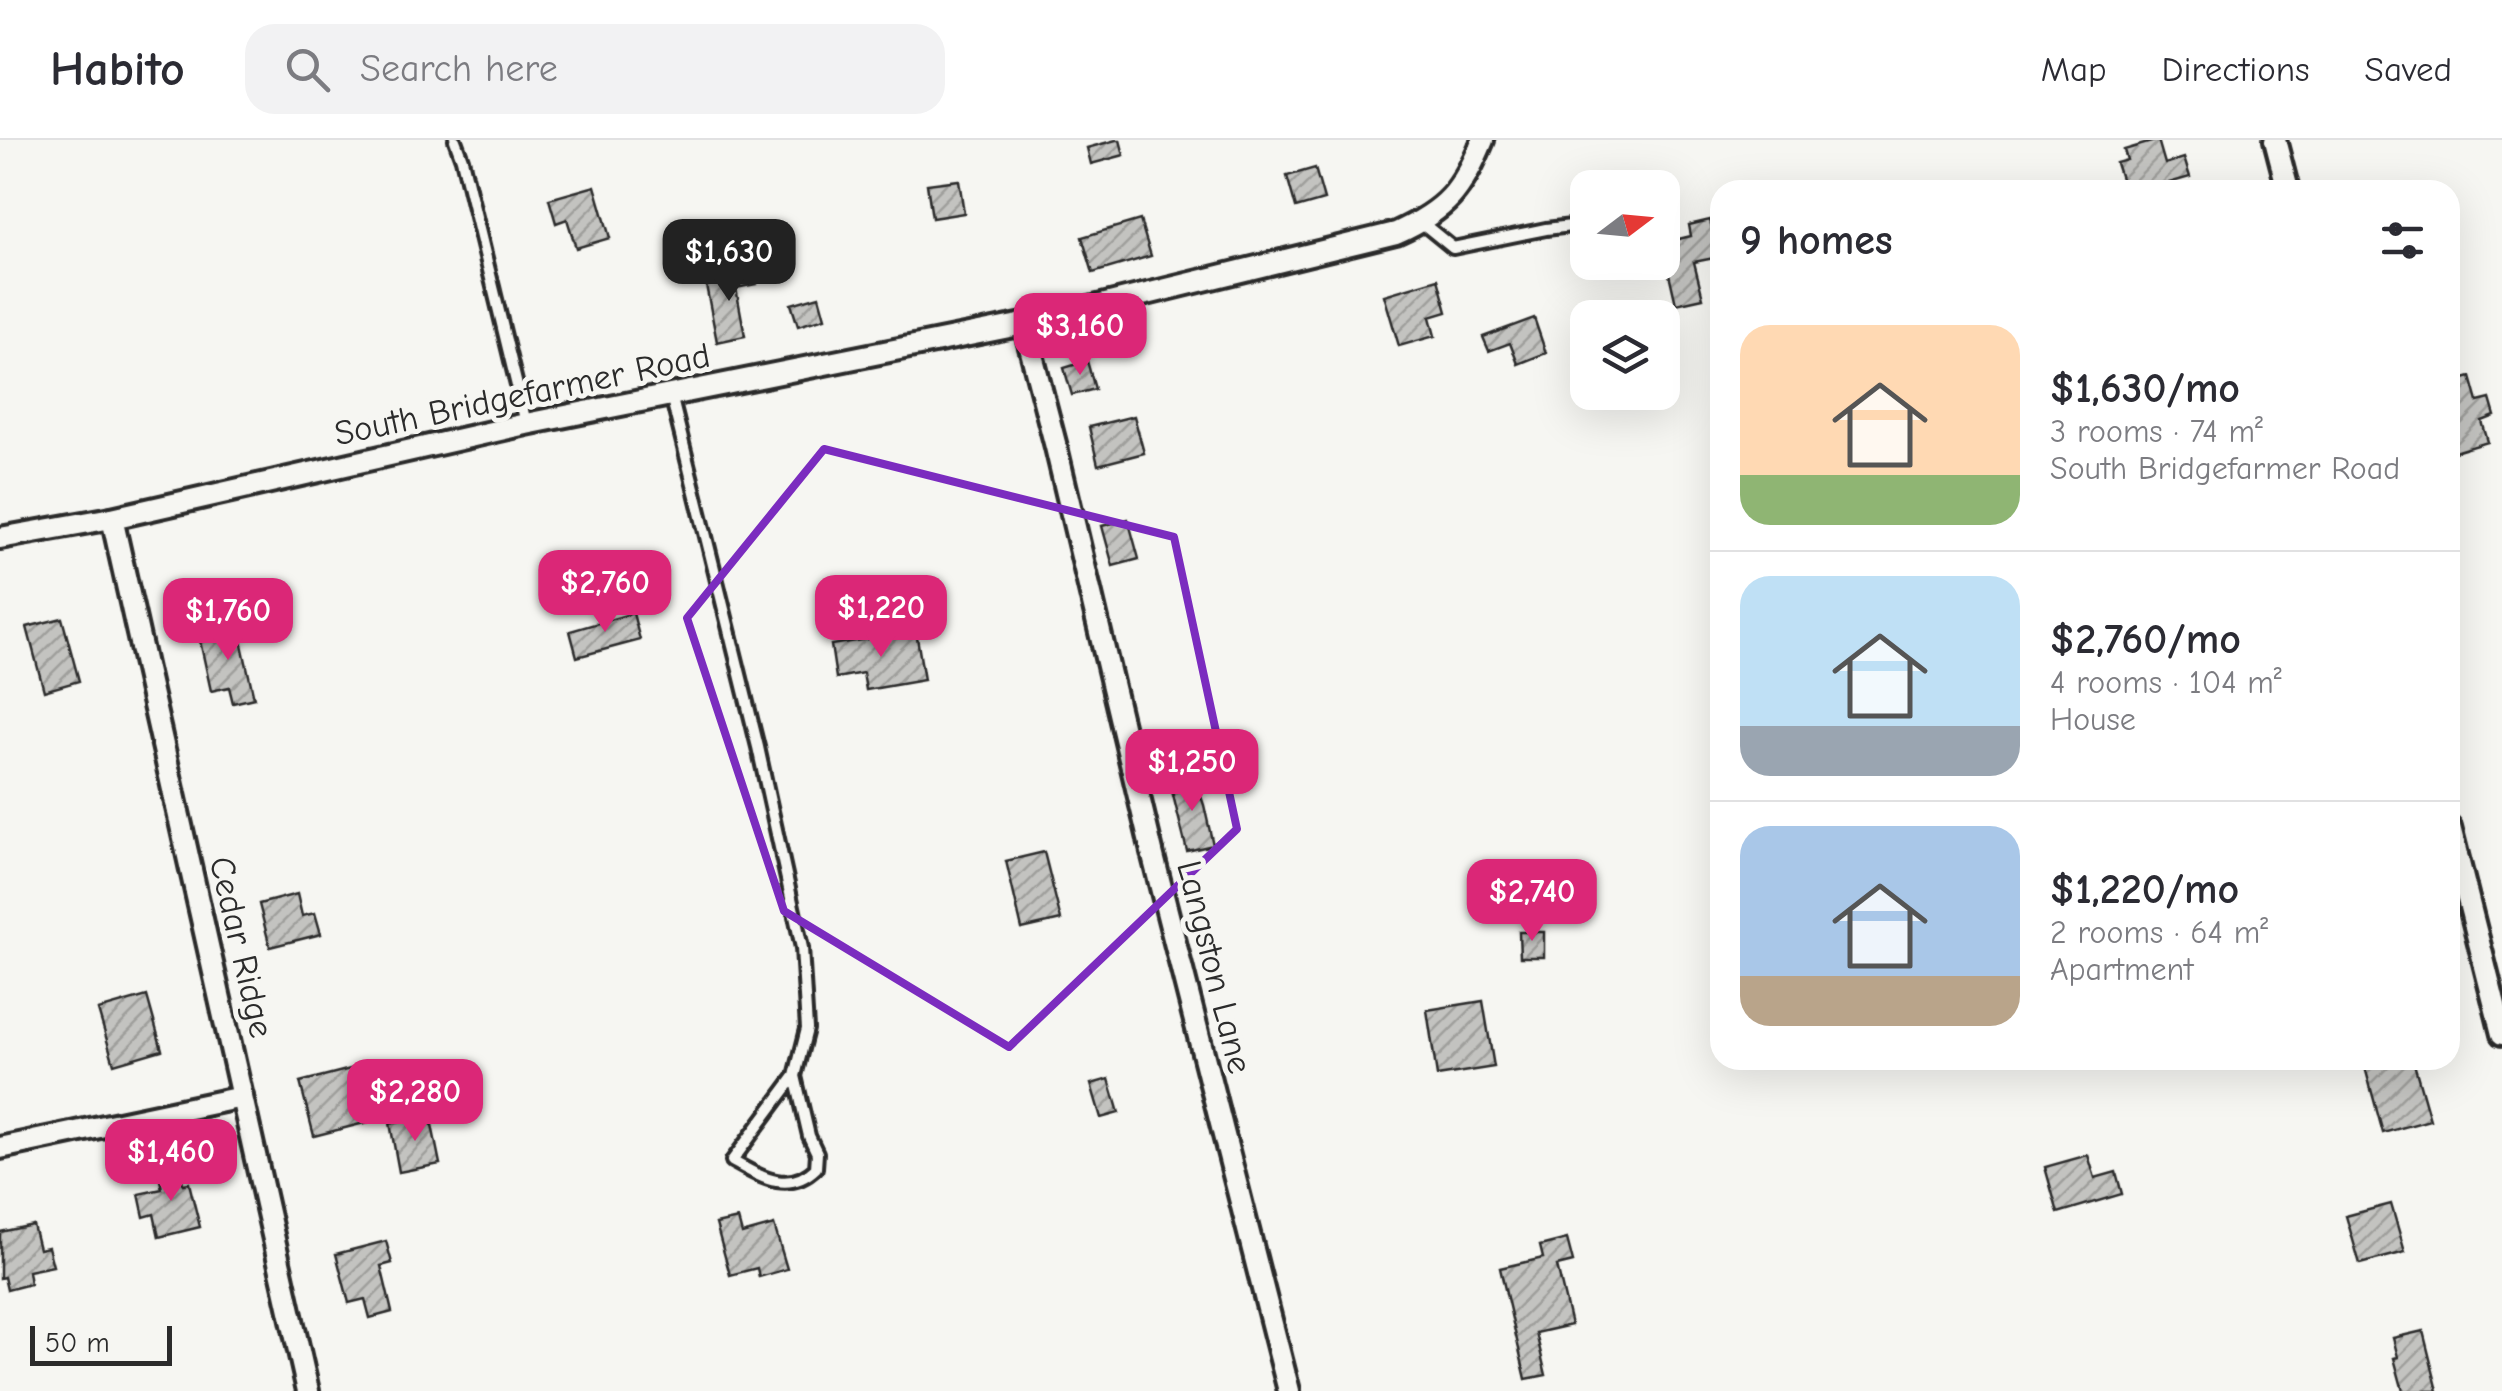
<!DOCTYPE html>
<meta charset="utf-8">
<style>
body{margin:0;font-family:"Comic Neue",sans-serif;background:#f2f2f3;color:#2b2b33;height:100vh;display:flex;flex-direction:column;font-size:38px;white-space:nowrap}
*{box-sizing:border-box;margin:0}
p{font-size:32px;color:#7c7c81}
.icon{flex:none;width:55px;height:55px;fill:none;stroke:currentColor;stroke-width:2;stroke-linecap:round;stroke-linejoin:round}
.map{position:relative;flex:1;overflow:hidden}
.drawer{position:absolute;left:1710px;top:40px;width:750px;height:890px;display:flex;flex-direction:column;background:#fff;border-radius:30px;box-shadow:0 10px 40px #0002}
.drawer>*{flex:none}
.needle{width:65px;rotate:74deg}
.controls{position:absolute;left:1570px;top:30px;display:grid;gap:20px}
.controls a{display:grid;place-items:center;width:110px;height:110px;border-radius:20px;background:#fff;box-shadow:0 10px 40px #0002;font-size:50px}
.scale{position:absolute;left:30px;bottom:25px;width:142px;box-sizing:border-box;padding-left:10px;border:5px solid #2b2b2b;border-top:0;font-size:28px;line-height:35px;white-space:nowrap;color:#2b2b2b;-webkit-text-stroke:8px #f6f6f2;paint-order:stroke}
.price{position:absolute;translate:-50% -85px;padding:0 22px;border-radius:20px;background:#db2777;color:#fff;font-size:32px;line-height:65px;filter:drop-shadow(0 2px 5px #0008)}
.price::after{content:'';position:absolute;left:50%;top:60px;width:30px;height:22px;margin-left:-15px;background:inherit;clip-path:polygon(0 0,100% 0,50% 100%)}
.price.selected{background:#222;color:#fff}
ul{padding:0;list-style:none}
li{display:flex;align-items:center;gap:30px;height:250px;padding:0 30px}
li+li{border-top:2px solid #e1e1e2}
li span{display:grid;place-items:center;flex:none;width:280px;height:200px;border-radius:30px;color:#555}
li>.icon{margin-inline-start:auto}
span .icon{width:120px;height:120px;fill:#fffc;stroke-width:1}
li b{font-size:42px}
h2{display:flex;justify-content:space-between;align-items:center;height:120px;padding:0 30px;font-size:42px}
header{display:flex;align-items:center;gap:60px;box-sizing:border-box;height:140px;padding:0 50px;background:#fff;border-bottom:2px solid #e1e1e2}
header strong{font-size:48px}
nav{display:flex;gap:55px;margin-inline-start:auto;font-size:35px}
.search{width:700px;height:90px;background:#f2f2f3;display:flex;align-items:center;gap:25px;box-sizing:border-box;padding:0 35px;border-radius:30px;color:#7c7c81;font-size:38px}
.map>svg:first-child{display:block}
</style>
<header>
<strong>Habito</strong>
<div class="search"><svg class="icon" aria-label="search" viewBox="0 0 24 24"><circle cx="10" cy="10" r="6"/><path d="M15 15l6 6"/></svg>Search here</div>
<nav><a>Map</a><a>Directions</a><a>Saved</a></nav>
</header>
<div class="map">
<svg width="2502" height="1251" viewBox="0 0 2502 1251">
<defs>
<pattern id="building-hatch" width="6" height="6" patternUnits="userSpaceOnUse" patternTransform="scale(2.5)"><rect width="6" height="6" fill="#c3c3c0"/><path d="M-1 1l2-2M0 6l6-6M5 7l2-2" fill="none" stroke="#9f9f9c"/></pattern>
</defs>
<rect width="100%" height="100%" fill="#f6f6f2"/>
<filter id="ink" filterUnits="userSpaceOnUse"><feTurbulence type="fractalNoise" baseFrequency=".01" numOctaves="2"/><feDisplacementMap in="SourceGraphic" scale="20" xChannelSelector="R" yChannelSelector="G"/><feConvolveMatrix kernelMatrix="1 2 1 2 8 2 1 2 1" color-interpolation-filters="sRGB"/></filter>
<g filter="url(#ink)">
<g fill="url(#building-hatch)" stroke="#2b2b2b" stroke-width="2.5">
<path d="M1116 0H1120L1124 15 1091 24 1087 8Z"/>
<path d="M2158 0 2165 24 2184 18 2190 37 2145 50H2138L2136 42 2123 45 2116 23 2127 20 2124 10Z"/>
<path d="M1315 28 1324 60 1296 68 1287 36Z"/>
<path d="M959 40 964 73 932 78 927 44Z"/>
<path d="M595 46 610 98 576 108 567 79 556 83 549 59Z"/>
<path d="M1140 80 1151 116 1093 133 1082 97Z"/>
<path d="M1710 80 1719 117 1694 122 1703 158 1676 164 1662 103 1691 96 1689 85Z"/>
<path d="M753 126 756 144 736 148 745 196 717 202 706 145 730 140 729 130Z"/>
<path d="M1438 139 1447 172 1430 177 1435 196 1399 206 1384 155Z"/>
<path d="M819 156 825 178 798 186 791 164Z"/>
<path d="M1534 178 1546 213 1518 224 1510 203 1489 211 1483 197Z"/>
<path d="M1087 221 1095 249 1072 255 1064 228Z"/>
<path d="M2471 237 2478 262 2490 259 2495 276 2482 281 2488 302 2455 312 2450 297V243Z"/>
<path d="M1134 276 1144 313 1098 325 1089 287Z"/>
<path d="M1128 379 1139 419 1113 426 1102 386Z"/>
<path d="M633 473 640 500 577 517 570 491Z"/>
<path d="M62 478 79 541 44 551 27 487Z"/>
<path d="M237 482 254 558 233 563 229 547 211 551 200 501 221 497 218 486Z"/>
<path d="M916 491 924 540 866 550 863 533 836 538 831 505Z"/>
<path d="M1194 636 1204 665 1213 705 1187 711 1170 643Z"/>
<path d="M1044 712 1061 780 1022 789 1006 721Z"/>
<path d="M297 754 302 776 315 773 321 794 270 807 259 764Z"/>
<path d="M1519 792H1544V817H1520Z"/>
<path d="M147 856 162 910 114 924 98 870Z"/>
<path d="M1483 861 1494 927 1437 936 1427 870Z"/>
<path d="M2363 920H2413L2430 980 2383 993Z"/>
<path d="M358 927 372 981 314 996 300 942Z"/>
<path d="M1109 939 1119 973 1101 978 1091 944Z"/>
<path d="M430 975 440 1024 399 1032 390 983Z"/>
<path d="M2088 1015 2095 1038 2116 1032 2122 1054 2058 1073 2045 1027Z"/>
<path d="M179 1026 183 1044 189 1043 200 1087 159 1097 154 1074 144 1077 139 1054 162 1049 158 1031Z"/>
<path d="M2391 1064 2405 1112 2360 1124 2346 1076Z"/>
<path d="M738 1079 742 1094 774 1085 787 1129 759 1137 757 1128 730 1135 716 1084Z"/>
<path d="M33 1085 39 1109 48 1107 53 1126 28 1131 30 1144 7 1150 4 1137 0 1138V1092Z"/>
<path d="M1567 1099 1573 1122 1557 1126 1571 1185 1536 1193 1546 1235 1526 1239 1500 1128 1543 1118 1540 1106Z"/>
<path d="M386 1101 392 1123 381 1126 392 1172 370 1178 365 1159 349 1163 336 1114Z"/>
<path d="M2423 1191 2438 1251H2403L2394 1218 2398 1217 2393 1198Z"/>
</g>
<g fill="none" stroke-linecap="round" stroke-linejoin="round">
<g stroke="#2b2b2b" stroke-width="18">
<g id="service">
<path d="M455 0 462 19 526 283"/>
<path d="M1662 75H1665"/>
<path d="M1421 82 1453 108 1546 89 1588 84"/>
<path d="M671 255 758 607 802 808 807 889 795 936 732 1021C761 1037 788 1055 816 1028L817 1013 809 996 795 936"/>
</g>
</g>
<g stroke="#2b2b2b" stroke-width="28">
<g id="minor">
<path d="M2275 0 2288 50"/>
<path d="M1024 184 1056 307 1153 716 1289 1251"/>
<path d="M112 378 308 1251"/>
<path d="M0 398 112 378 526 284 1024 184 1396 93C1447 70 1462 51 1483 0"/>
<path d="M2450 687 2502 894"/>
<path d="M0 1008 242 957"/>
</g>
</g>
<use href="#service" stroke="#f6f6f2" stroke-width="10"/>
<use href="#minor" stroke="#f6f6f2" stroke-width="20"/>
</g>
</g>
<path fill="none" stroke="#7b2cbf" stroke-width="8" stroke-linejoin="round" d="M824 309 1174 397 1237 689 1009 907 784 771 687 478Z"/>
<g text-anchor="middle" stroke-width="10" stroke-linejoin="round" paint-order="stroke">
<g font-size="35" fill="#2b2b2b" stroke="#f6f6f2">
<text transform="translate(522 254) rotate(-12)" y="12">South Bridgefarmer Road</text>
<text transform="translate(242 807) rotate(77)" y="12">Cedar Ridge</text>
<text transform="translate(1215 827) rotate(76)" y="12">Langston Lane</text>
</g>
</g>
</svg>
<div class="controls">
<a><svg class="needle" viewBox="-14 -14 28 28"><path d="M0-13l5 13h-10z" fill="#e53935"/><path d="M0 13l5-13h-10z" fill="#7c7c81"/></svg></a>
<a><svg class="icon" aria-label="layers" viewBox="0 0 24 24"><path d="M12 4l9 5-9 5-9-5zM3 14l9 5 9-5"/></svg></a>
</div>
<div class="scale">50 m</div>
<b class="price selected" style="left:729px;top:164px">$1,630</b>
<b class="price" style="left:1080px;top:238px">$3,160</b>
<b class="price" style="left:605px;top:495px">$2,760</b>
<b class="price" style="left:881px;top:520px">$1,220</b>
<b class="price" style="left:228px;top:523px">$1,760</b>
<b class="price" style="left:1192px;top:674px">$1,250</b>
<b class="price" style="left:1532px;top:804px">$2,740</b>
<b class="price" style="left:415px;top:1004px">$2,280</b>
<b class="price" style="left:171px;top:1064px">$1,460</b>
<section class="drawer">
<h2>9 homes<svg class="icon" aria-label="filters" viewBox="0 0 24 24"><path d="M4 7h16M4 17h16"/><circle cx="9" cy="7" r="2"/><circle cx="15" cy="17" r="2"/></svg></h2>
<ul>
<li><span style="background:linear-gradient(#ffd9b3 75%,#8fb573 0)"><svg class="icon" aria-label="home" viewBox="0 0 24 24"><path d="M3 11l9-7 9 7M6 9v11h12V9"/></svg></span><div><b>$1,630/mo</b><p>3 rooms · 74 m²</p><p>South Bridgefarmer Road</p></div></li>
<li><span style="background:linear-gradient(#bfe0f5 75%,#9aa5b1 0)"><svg class="icon" aria-label="home" viewBox="0 0 24 24"><path d="M3 11l9-7 9 7M6 9v11h12V9"/></svg></span><div><b>$2,760/mo</b><p>4 rooms · 104 m²</p><p>House</p></div></li>
<li><span style="background:linear-gradient(#a9c7e8 75%,#b9a48a 0)"><svg class="icon" aria-label="home" viewBox="0 0 24 24"><path d="M3 11l9-7 9 7M6 9v11h12V9"/></svg></span><div><b>$1,220/mo</b><p>2 rooms · 64 m²</p><p>Apartment</p></div></li>
</ul>
</section>
</div>
